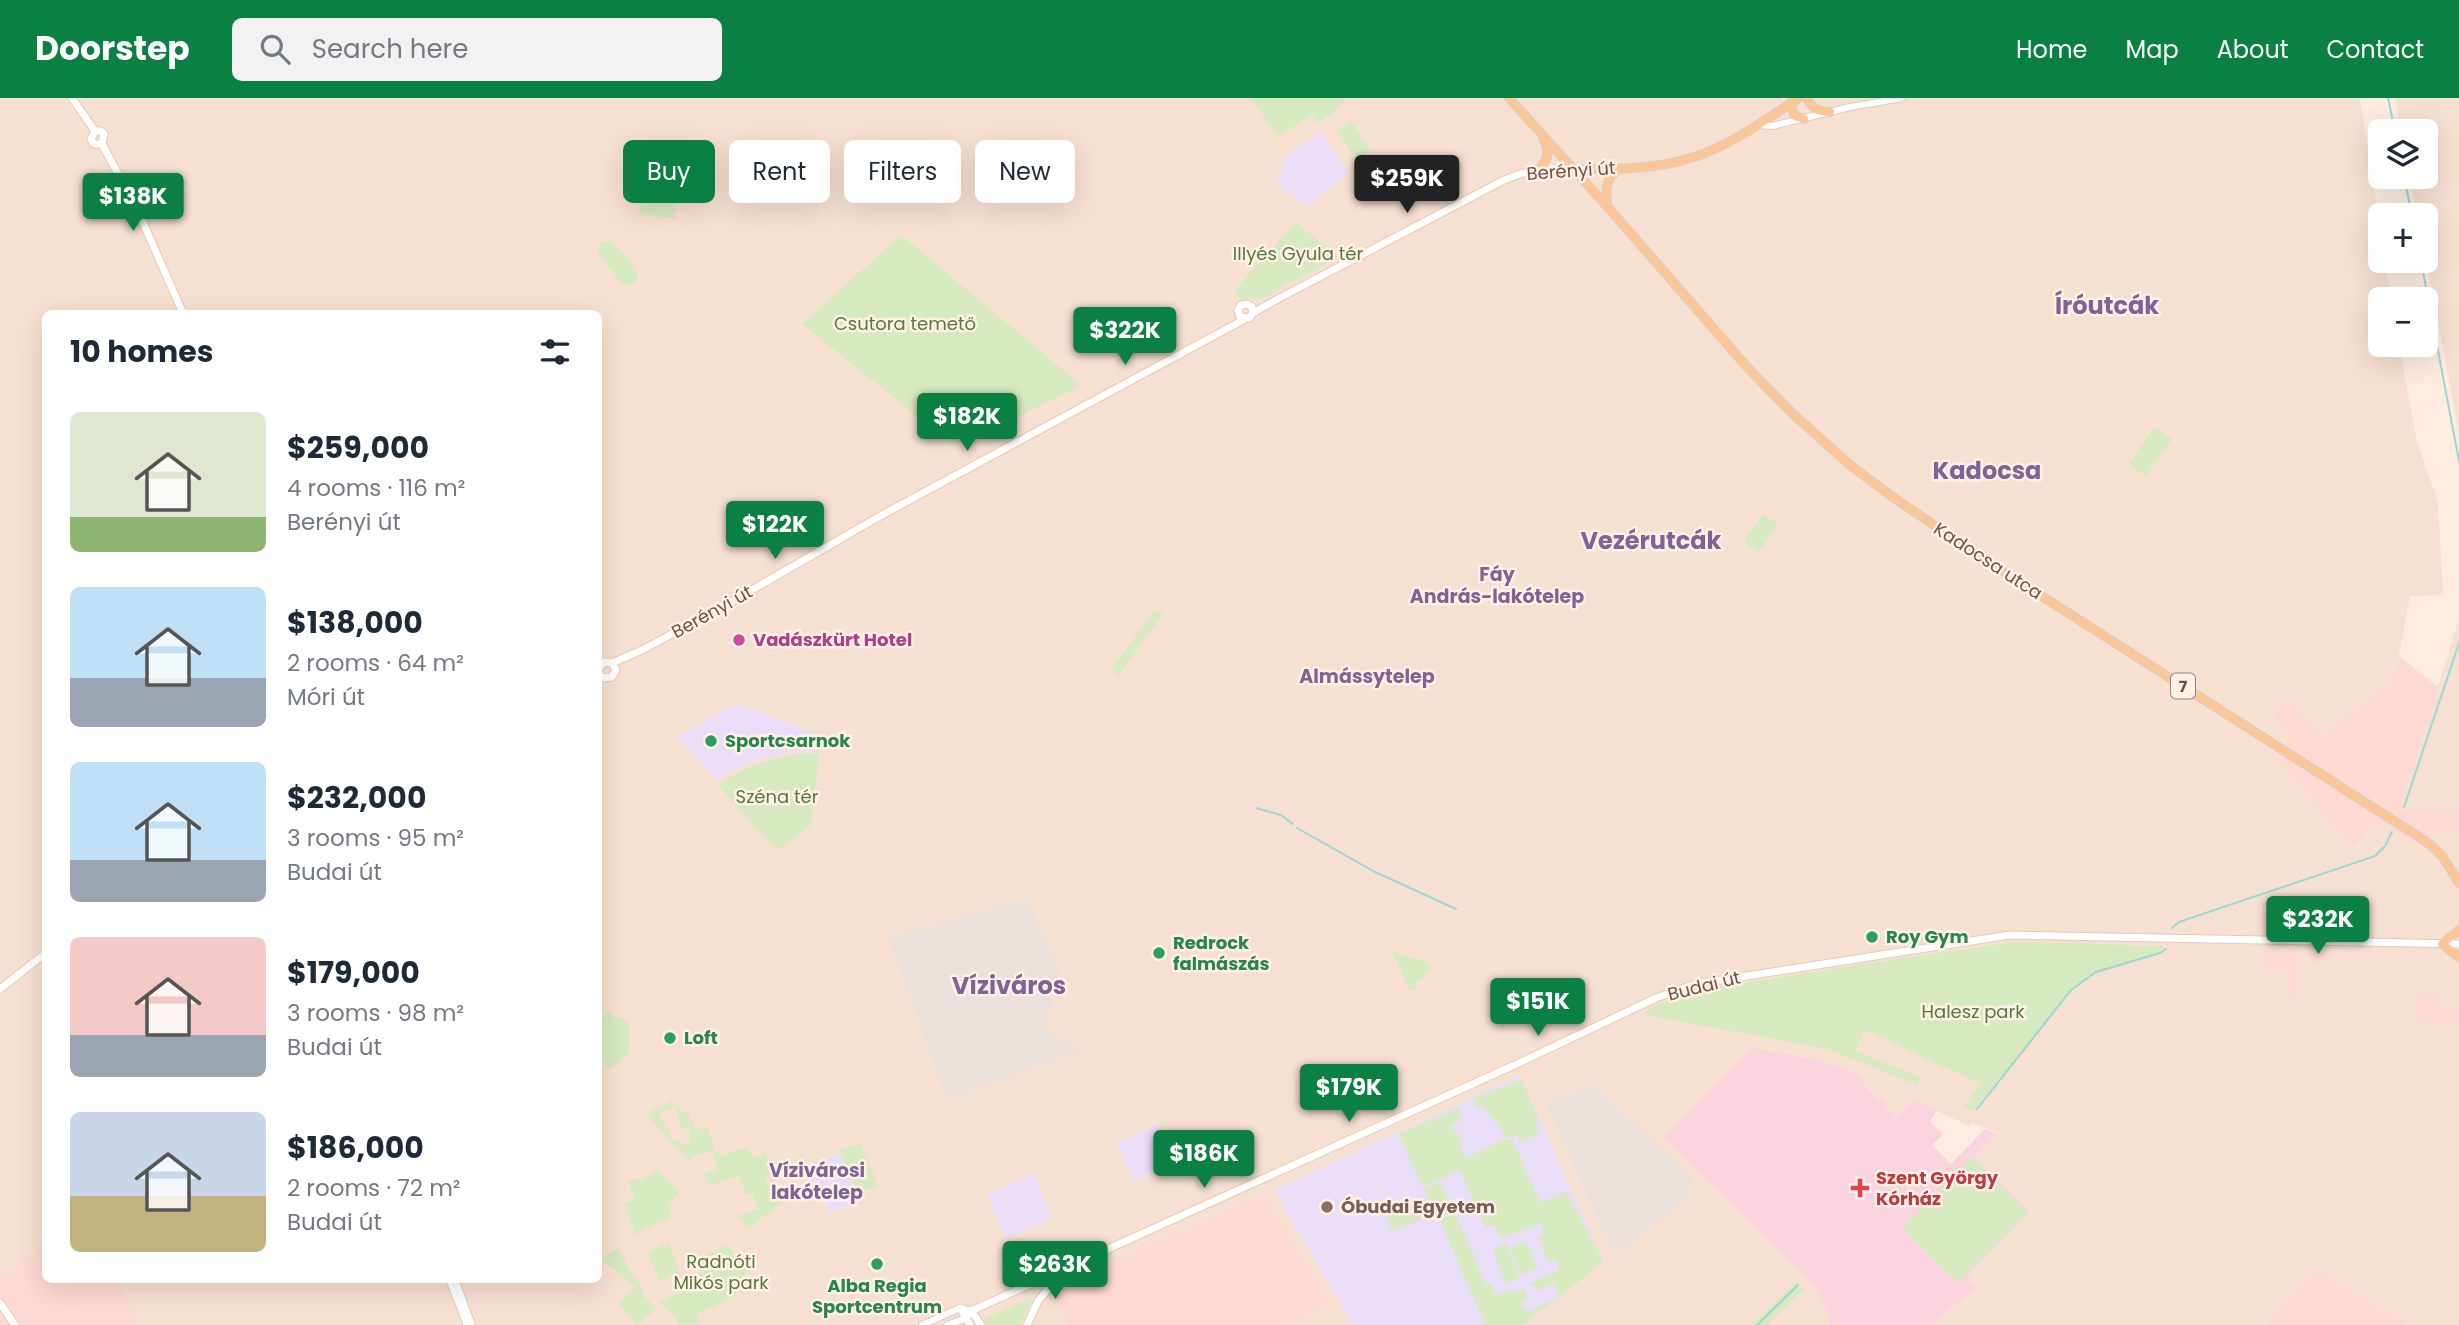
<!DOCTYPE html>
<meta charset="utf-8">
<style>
body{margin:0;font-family:Poppins,sans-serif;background:#f2f2f3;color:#1f2937;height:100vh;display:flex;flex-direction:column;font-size:26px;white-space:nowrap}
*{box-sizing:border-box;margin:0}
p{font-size:23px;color:#747a83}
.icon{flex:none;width:38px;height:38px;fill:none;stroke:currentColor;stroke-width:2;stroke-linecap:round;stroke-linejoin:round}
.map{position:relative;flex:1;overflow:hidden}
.details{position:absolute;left:42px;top:212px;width:560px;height:973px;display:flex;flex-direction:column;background:#fff;border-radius:10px;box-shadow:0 7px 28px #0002}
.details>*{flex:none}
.guide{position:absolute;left:623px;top:42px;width:665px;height:63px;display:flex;gap:14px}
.controls{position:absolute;left:2368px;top:21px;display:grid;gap:14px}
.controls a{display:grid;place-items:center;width:70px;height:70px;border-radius:10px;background:#fff;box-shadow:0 7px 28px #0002;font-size:35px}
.price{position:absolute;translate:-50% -60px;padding:0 16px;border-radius:7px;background:#0b8043;color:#fff;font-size:23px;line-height:46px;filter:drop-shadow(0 2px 4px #0008)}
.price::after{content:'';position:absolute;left:50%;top:42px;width:21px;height:16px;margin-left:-10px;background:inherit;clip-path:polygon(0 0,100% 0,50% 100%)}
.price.current{background:#222;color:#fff}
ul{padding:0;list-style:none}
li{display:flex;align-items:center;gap:21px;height:175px;padding:0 28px}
li span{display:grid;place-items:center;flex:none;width:196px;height:140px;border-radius:10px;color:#555}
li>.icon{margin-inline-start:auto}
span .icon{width:84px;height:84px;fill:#fffc;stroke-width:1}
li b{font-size:30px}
h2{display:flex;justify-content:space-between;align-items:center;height:84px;padding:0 28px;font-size:30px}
.tag{padding:0 24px;border-radius:10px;background:#fff;box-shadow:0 7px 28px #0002;font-size:24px;line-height:63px}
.tag.current{background:#0b8043;color:#fff}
header{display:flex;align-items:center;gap:42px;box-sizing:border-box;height:98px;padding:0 35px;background:#0b8043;color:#fff}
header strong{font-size:33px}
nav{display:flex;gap:38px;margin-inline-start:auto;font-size:24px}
.search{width:490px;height:63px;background:#f2f2f3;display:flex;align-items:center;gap:18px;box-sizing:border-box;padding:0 24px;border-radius:10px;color:#747a83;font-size:26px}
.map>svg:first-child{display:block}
</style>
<header>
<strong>Doorstep</strong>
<div class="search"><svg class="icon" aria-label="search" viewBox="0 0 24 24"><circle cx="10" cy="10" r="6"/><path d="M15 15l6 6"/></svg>Search here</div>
<nav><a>Home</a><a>Map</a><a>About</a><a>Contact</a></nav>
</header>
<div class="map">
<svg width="2459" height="1227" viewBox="0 0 2459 1227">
<rect width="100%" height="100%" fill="#fcede0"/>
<g fill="#f6e0d1" fill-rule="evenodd">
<path d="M0 0H1781L1782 3 1786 0H2360L2380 131V163H2385L2391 201H2380V247H2399L2417 344 2438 404 2443 497 2410 498 2396 573 2389 585 2322 640 2288 598 2273 618 2296 649 2279 664 2355 751 2379 722 2433 736 2459 732V1227H2410L2314 1171 2267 1227H1932L1976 1189 1966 1179 2031 1113 1975 1059 1997 1035 1972 1025 1969 1028 1914 1002 1896 1020 1857 977 1663 1040 1808 1181 1827 1210 1830 1227H1523L1539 1216 1274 1093 1354 1227H1281L1330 1206 1056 1199 1067 1227H0ZM46 215H598V1181H46Z"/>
<path d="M2395 0H2459V335L2426 161V117H2417L2410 79H2426V33H2401Z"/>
<path d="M2459 523V709L2400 713 2458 524Z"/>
</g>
<g fill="#fdd9d3">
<path d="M2399 558 2439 590 2400 713 2459 709V732L2433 736 2418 749 2379 722 2354 751 2279 664 2296 649 2273 618 2288 598 2322 639 2389 585 2396 573Z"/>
<path d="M2264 852 2298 853 2297 899H2288V874L2263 871Z"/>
<path d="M2418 897H2438V909L2458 910V927L2417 922Z"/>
<path d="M1264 1097 1331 1206 1281 1227H1067L1055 1198 1068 1184Z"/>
<path d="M45 1136 46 1181H118L137 1227H0V1179L37 1155Z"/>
<path d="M2314 1171 2410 1227H2267Z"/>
</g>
<g fill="#eae0dc">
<path d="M1028 801 1059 871 1046 934 1081 953 947 1001 888 839Z"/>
<path d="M1593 986 1694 1081 1689 1087 1692 1098 1615 1157 1546 1006Z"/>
</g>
<g fill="#eaddf8">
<path d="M1321 34 1349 76 1320 96 1309 109 1305 105 1303 107 1281 89 1283 86 1276 80 1287 66 1282 62 1286 58Z"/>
<path d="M737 606 811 634 809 653 763 659 746 665 717 682 677 638Z"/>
<path d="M1520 977 1604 1163 1523 1227H1354L1274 1093Z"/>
<path d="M1156 1027 1174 1064 1134 1083 1117 1045Z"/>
<path d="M840 1055 859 1103 831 1114 799 1070Z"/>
<path d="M1033 1076 1052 1120 1006 1141 987 1097Z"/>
</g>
<path fill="#fad3de" d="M1751 950 1818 962 1857 977 1878 1001 1881 999 1886 1004 1884 1006 1896 1019 1914 1002 1937 1012 1930 1024 1943 1036 1932 1047 1951 1066 1985 1031 1997 1036 1975 1059 2031 1113 1967 1179 1976 1189 1932 1227H1830L1827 1210 1808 1181 1663 1040Z"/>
<g fill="#d7e9bf">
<path d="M1251 0H1346L1330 17 1317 25 1312 16 1278 39Z"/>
<path d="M1351 23 1370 53 1356 61 1337 32Z"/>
<path d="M641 99 676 102 675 120 640 117Z"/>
<path d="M1296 124 1338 159 1262 201 1240 200 1235 192Z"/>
<path d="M901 137 1081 287 1069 296 1067 294 1020 318 953 347 802 226Z"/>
<path d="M609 143C620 148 636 167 638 179L634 185 627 187 621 184 598 156 599 146Z"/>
<path d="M2154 329 2172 341 2146 378 2129 366Z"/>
<path d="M1763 416 1778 426 1759 454 1744 444Z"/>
<path d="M1155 512 1163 516 1119 577 1111 572Z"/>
<path d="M819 655 811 727 778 752 761 736 718 687C749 665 782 655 819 655Z"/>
<path d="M2031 844 2163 848 2160 855 2096 874 2071 892 1973 1013 1964 1008 1980 986 1865 932 1855 953 1920 979 1917 987 1828 951 1650 918 1644 915C1674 893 1740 886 1777 880 1854 867 1931 856 2009 845Z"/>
<path d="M1392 854 1428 864 1431 873 1423 876 1424 880 1415 884 1418 890 1410 893Z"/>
<path d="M608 914 616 920H624L629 927V955L610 971 598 958 599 924Z"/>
<path d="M1522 981 1539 1023 1535 1028 1539 1035 1519 1045V1038L1508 1040 1485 1011 1475 1009V1000Z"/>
<path d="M672 1003 674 1009 659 1015 674 1043 679 1041 682 1048 692 1044 688 1030 682 1031 675 1010 680 1008 682 1015 687 1013 696 1032 707 1029 716 1052 694 1058 690 1064 646 1016Z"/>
<path d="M1460 1009 1461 1022 1456 1024 1451 1029 1459 1037 1464 1061 1504 1041 1512 1042 1541 1105 1566 1093 1604 1163 1538 1216 1536 1209 1559 1199 1554 1186 1537 1193 1532 1186 1526 1187 1560 1172 1556 1162 1549 1165 1538 1138 1545 1135 1541 1125 1501 1140 1495 1127 1486 1130 1460 1072 1423 1089 1398 1036Z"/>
<path d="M861 1045 878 1087 858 1095 839 1052Z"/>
<path d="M747 1049 754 1060 766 1054 773 1077 764 1081 781 1106 748 1130 737 1118 759 1111 752 1095 746 1096 739 1077 710 1088 704 1076 718 1071 713 1055 719 1054 721 1058Z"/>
<path d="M1972 1059 2028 1114 1958 1185 1902 1130Z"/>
<path d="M659 1072 679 1095 670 1106 673 1113 670 1114V1120L633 1137V1129L624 1106 635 1100 628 1083 634 1080 640 1082Z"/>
<path d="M1440 1084 1454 1113 1439 1120 1424 1091Z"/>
<path d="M1414 1106 1421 1121 1393 1134 1386 1119Z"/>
<path d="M1455 1115 1486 1186 1491 1185 1496 1197 1510 1192 1512 1195 1524 1190 1529 1200 1521 1205 1525 1213 1532 1211 1536 1217 1523 1227H1485L1440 1122Z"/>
<path d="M1526 1143 1538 1170 1521 1177 1510 1150Z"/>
<path d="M669 1144 680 1175 660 1184 648 1155Z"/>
<path d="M1506 1146 1520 1179 1506 1186 1493 1152Z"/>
<path d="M728 1147 746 1171 745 1177 740 1180 739 1189 735 1192 736 1198 697 1216 700 1225 681 1227 660 1204 684 1193 681 1184 683 1180 700 1174 695 1161Z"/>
<path d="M618 1150 635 1181 639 1183 644 1198 657 1211 637 1226 618 1205 635 1189 601 1161Z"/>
<path d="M1797 1184 1804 1191 1767 1227H1751Z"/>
<path d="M1033 1199 1020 1227H986L982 1222Z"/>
</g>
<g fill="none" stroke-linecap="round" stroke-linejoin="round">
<g stroke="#9bd7d7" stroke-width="2">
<path d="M2388 0 2395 33"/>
<path d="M2404 79 2412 117"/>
<path d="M2421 163 2459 363"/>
<path d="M2404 709 2459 545"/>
<path d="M1256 710 1281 717 1293 726"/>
<path d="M1297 730 1373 773 1456 811"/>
<path d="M2172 830 2179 824 2375 758 2385 748 2392 734"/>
<path d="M1977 1011 2071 892 2096 874 2160 855 2166 851"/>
<path d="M1757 1227 1798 1187"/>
</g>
<g stroke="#e2cabf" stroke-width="8">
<g id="tertiary">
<path d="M1758 27 1772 28 1850 9 1902 0"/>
<path d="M449 1181 467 1227"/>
<path d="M455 1181 472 1227"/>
<path d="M922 1227 960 1210 971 1213 966 1220 947 1227"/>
</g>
</g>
<g stroke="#e7c9bc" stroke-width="9">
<g id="secondary">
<path d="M72 0 95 33"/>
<path d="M95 33 91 41 94 46H102"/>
<path d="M95 33H101L104 36 102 46"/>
<path d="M102 46 137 111 183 215"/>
<path d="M1253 215 1252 209 1247 206 1241 207 1238 212 1240 219 1249 220 1253 215 1272 204 1504 82 1523 75 1573 71"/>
<path d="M598 571 604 564 612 565 642 552 724 508 882 417 1245 221"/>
<path d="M598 574 603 580 612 579 616 572 612 565"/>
<path d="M0 891 46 855"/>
<path d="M0 1205 15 1227"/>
<path d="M960 1210 970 1227"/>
<path d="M981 1227 971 1213 1521 964 1656 900 1695 886 2010 837 2459 846"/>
<path d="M1027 1227 1038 1203 1062 1175"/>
</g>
</g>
<g stroke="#d8cecb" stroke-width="10">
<g id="primary">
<path d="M1509 0 1613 115 1747 269 1793 316 1850 367 1894 400 2004 474 2427 744 2443 759 2459 785"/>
<path d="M1807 0C1812 11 1817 13 1830 14"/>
<path d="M1790 6 1795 18 1804 21"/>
<path d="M1573 71C1612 71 1654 72 1691 60 1730 48 1765 22 1799 0"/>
<path d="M1535 74C1547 64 1551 57 1544 42"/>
<path d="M1607 108C1606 93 1604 81 1619 71"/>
<path d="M2459 832 2442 846 2459 859"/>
</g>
</g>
<use href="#tertiary" stroke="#fff" stroke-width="6"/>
<use href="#secondary" stroke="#fff" stroke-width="7"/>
<use href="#primary" stroke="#fcc697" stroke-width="8"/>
</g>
<circle fill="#d1479c" stroke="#fff1e6" stroke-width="2.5" cx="739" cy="542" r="7"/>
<g fill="#2e9e5b" stroke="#fff1e6" stroke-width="2.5">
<circle cx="711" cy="643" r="7"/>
<circle cx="1872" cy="839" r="7"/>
<circle cx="1159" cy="855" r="7"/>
<circle cx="670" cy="940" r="7"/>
<circle cx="877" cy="1166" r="7"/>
</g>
<path fill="#e0444e" stroke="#fff1e6" stroke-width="2.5" d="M1856.5 1079.5h7v7h7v7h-7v7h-7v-7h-7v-7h7z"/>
<circle fill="#8d6e63" stroke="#fff1e6" stroke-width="2.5" cx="1327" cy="1109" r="7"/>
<g text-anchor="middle" stroke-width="5" stroke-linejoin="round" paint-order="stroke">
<rect fill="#fff1e6" stroke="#9d8077" stroke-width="2" x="2171" y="575.5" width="24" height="25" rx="5"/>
<g font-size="16" font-weight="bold" fill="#735047">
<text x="2183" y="594">7</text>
</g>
<g font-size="18" fill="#735047" stroke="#fff1e6">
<text transform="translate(1571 73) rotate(-4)" y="6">Berényi út</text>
<text transform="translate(1988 463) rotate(33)" y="6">Kadocsa utca</text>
<text transform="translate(712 514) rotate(-29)" y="6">Berényi út</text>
<text transform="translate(1704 888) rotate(-14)" y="6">Budai út</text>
</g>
<g font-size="18" fill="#597840" stroke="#fff1e6">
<text x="1298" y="162">Illyés Gyula tér</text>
<text x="905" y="232">Csutora temető</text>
<text x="777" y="705">Széna tér</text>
<text x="1973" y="920">Halesz park</text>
<text x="721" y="1170">Radnóti<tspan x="721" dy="21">Mikós park</tspan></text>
</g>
<g font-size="18" font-weight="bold" fill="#b23c85" stroke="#fff1e6" text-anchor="start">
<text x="753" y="548">Vadászkürt Hotel</text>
</g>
<g font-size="18" font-weight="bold" fill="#27864d" stroke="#fff1e6" text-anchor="start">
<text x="725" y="649">Sportcsarnok</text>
<text x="1886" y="845">Roy Gym</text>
<text x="1173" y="851">Redrock<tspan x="1173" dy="21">falmászás</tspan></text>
<text x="684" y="946">Loft</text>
<text x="877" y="1194" text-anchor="middle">Alba Regia<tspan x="877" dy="21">Sportcentrum</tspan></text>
</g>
<g font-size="18" font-weight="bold" fill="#be3a42" stroke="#fff1e6" text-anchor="start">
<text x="1876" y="1086">Szent György<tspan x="1876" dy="21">Kórház</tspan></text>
</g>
<g font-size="18" font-weight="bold" fill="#785e54" stroke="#fff1e6" text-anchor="start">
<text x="1341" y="1115">Óbudai Egyetem</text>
</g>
<g font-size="19" font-weight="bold" fill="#7d6396" stroke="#fff1e6">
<text x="1497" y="483">Fáy<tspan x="1497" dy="22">András-lakótelep</tspan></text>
<text x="1367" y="585">Almássytelep</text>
<text x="817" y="1079">Vízivárosi<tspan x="817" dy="22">lakótelep</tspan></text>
</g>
<g font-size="24" font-weight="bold" fill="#7d6396" stroke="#fff1e6">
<text x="2107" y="216">Íróutcák</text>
<text x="1987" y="381">Kadocsa</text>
<text x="1651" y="451">Vezérutcák</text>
<text x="1009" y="896">Víziváros</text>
</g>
</g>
</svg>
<div class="controls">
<a><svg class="icon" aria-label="layers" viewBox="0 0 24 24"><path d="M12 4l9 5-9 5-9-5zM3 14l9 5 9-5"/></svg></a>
<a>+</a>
<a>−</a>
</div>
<b class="price current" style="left:1407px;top:117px">$259K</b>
<b class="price" style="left:133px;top:135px">$138K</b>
<b class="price" style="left:1125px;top:269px">$322K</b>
<b class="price" style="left:967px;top:355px">$182K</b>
<b class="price" style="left:775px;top:463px">$122K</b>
<b class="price" style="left:2318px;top:858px">$232K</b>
<b class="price" style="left:1538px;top:940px">$151K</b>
<b class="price" style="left:1349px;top:1026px">$179K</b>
<b class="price" style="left:1204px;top:1092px">$186K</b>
<b class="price" style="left:1055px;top:1203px">$263K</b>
<div class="guide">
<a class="tag current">Buy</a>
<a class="tag">Rent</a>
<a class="tag">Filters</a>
<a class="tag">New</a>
</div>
<section class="details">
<h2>10 homes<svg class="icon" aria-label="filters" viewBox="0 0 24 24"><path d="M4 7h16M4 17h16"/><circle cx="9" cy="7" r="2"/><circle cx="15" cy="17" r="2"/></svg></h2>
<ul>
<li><span style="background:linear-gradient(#dfe7d0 75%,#8fb573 0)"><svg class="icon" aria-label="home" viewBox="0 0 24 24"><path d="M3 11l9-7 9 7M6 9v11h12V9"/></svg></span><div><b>$259,000</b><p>4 rooms · 116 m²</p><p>Berényi út</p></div></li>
<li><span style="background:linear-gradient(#bfe0f5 65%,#9aa5b1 0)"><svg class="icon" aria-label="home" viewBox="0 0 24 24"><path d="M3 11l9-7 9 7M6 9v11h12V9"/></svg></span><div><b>$138,000</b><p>2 rooms · 64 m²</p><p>Móri út</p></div></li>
<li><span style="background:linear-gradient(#bfe0f5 70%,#9aa5b1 0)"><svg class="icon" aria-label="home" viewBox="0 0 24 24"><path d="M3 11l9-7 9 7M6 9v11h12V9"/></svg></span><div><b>$232,000</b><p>3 rooms · 95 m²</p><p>Budai út</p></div></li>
<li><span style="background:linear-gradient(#f6c9c9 70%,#9aa5b1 0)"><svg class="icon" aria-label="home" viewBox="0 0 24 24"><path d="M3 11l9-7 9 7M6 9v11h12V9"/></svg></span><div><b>$179,000</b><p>3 rooms · 98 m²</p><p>Budai út</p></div></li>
<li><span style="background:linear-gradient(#c9d6e8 60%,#c2b280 0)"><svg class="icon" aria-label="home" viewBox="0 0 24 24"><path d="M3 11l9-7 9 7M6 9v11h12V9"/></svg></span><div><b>$186,000</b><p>2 rooms · 72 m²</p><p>Budai út</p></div></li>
</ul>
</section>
</div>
